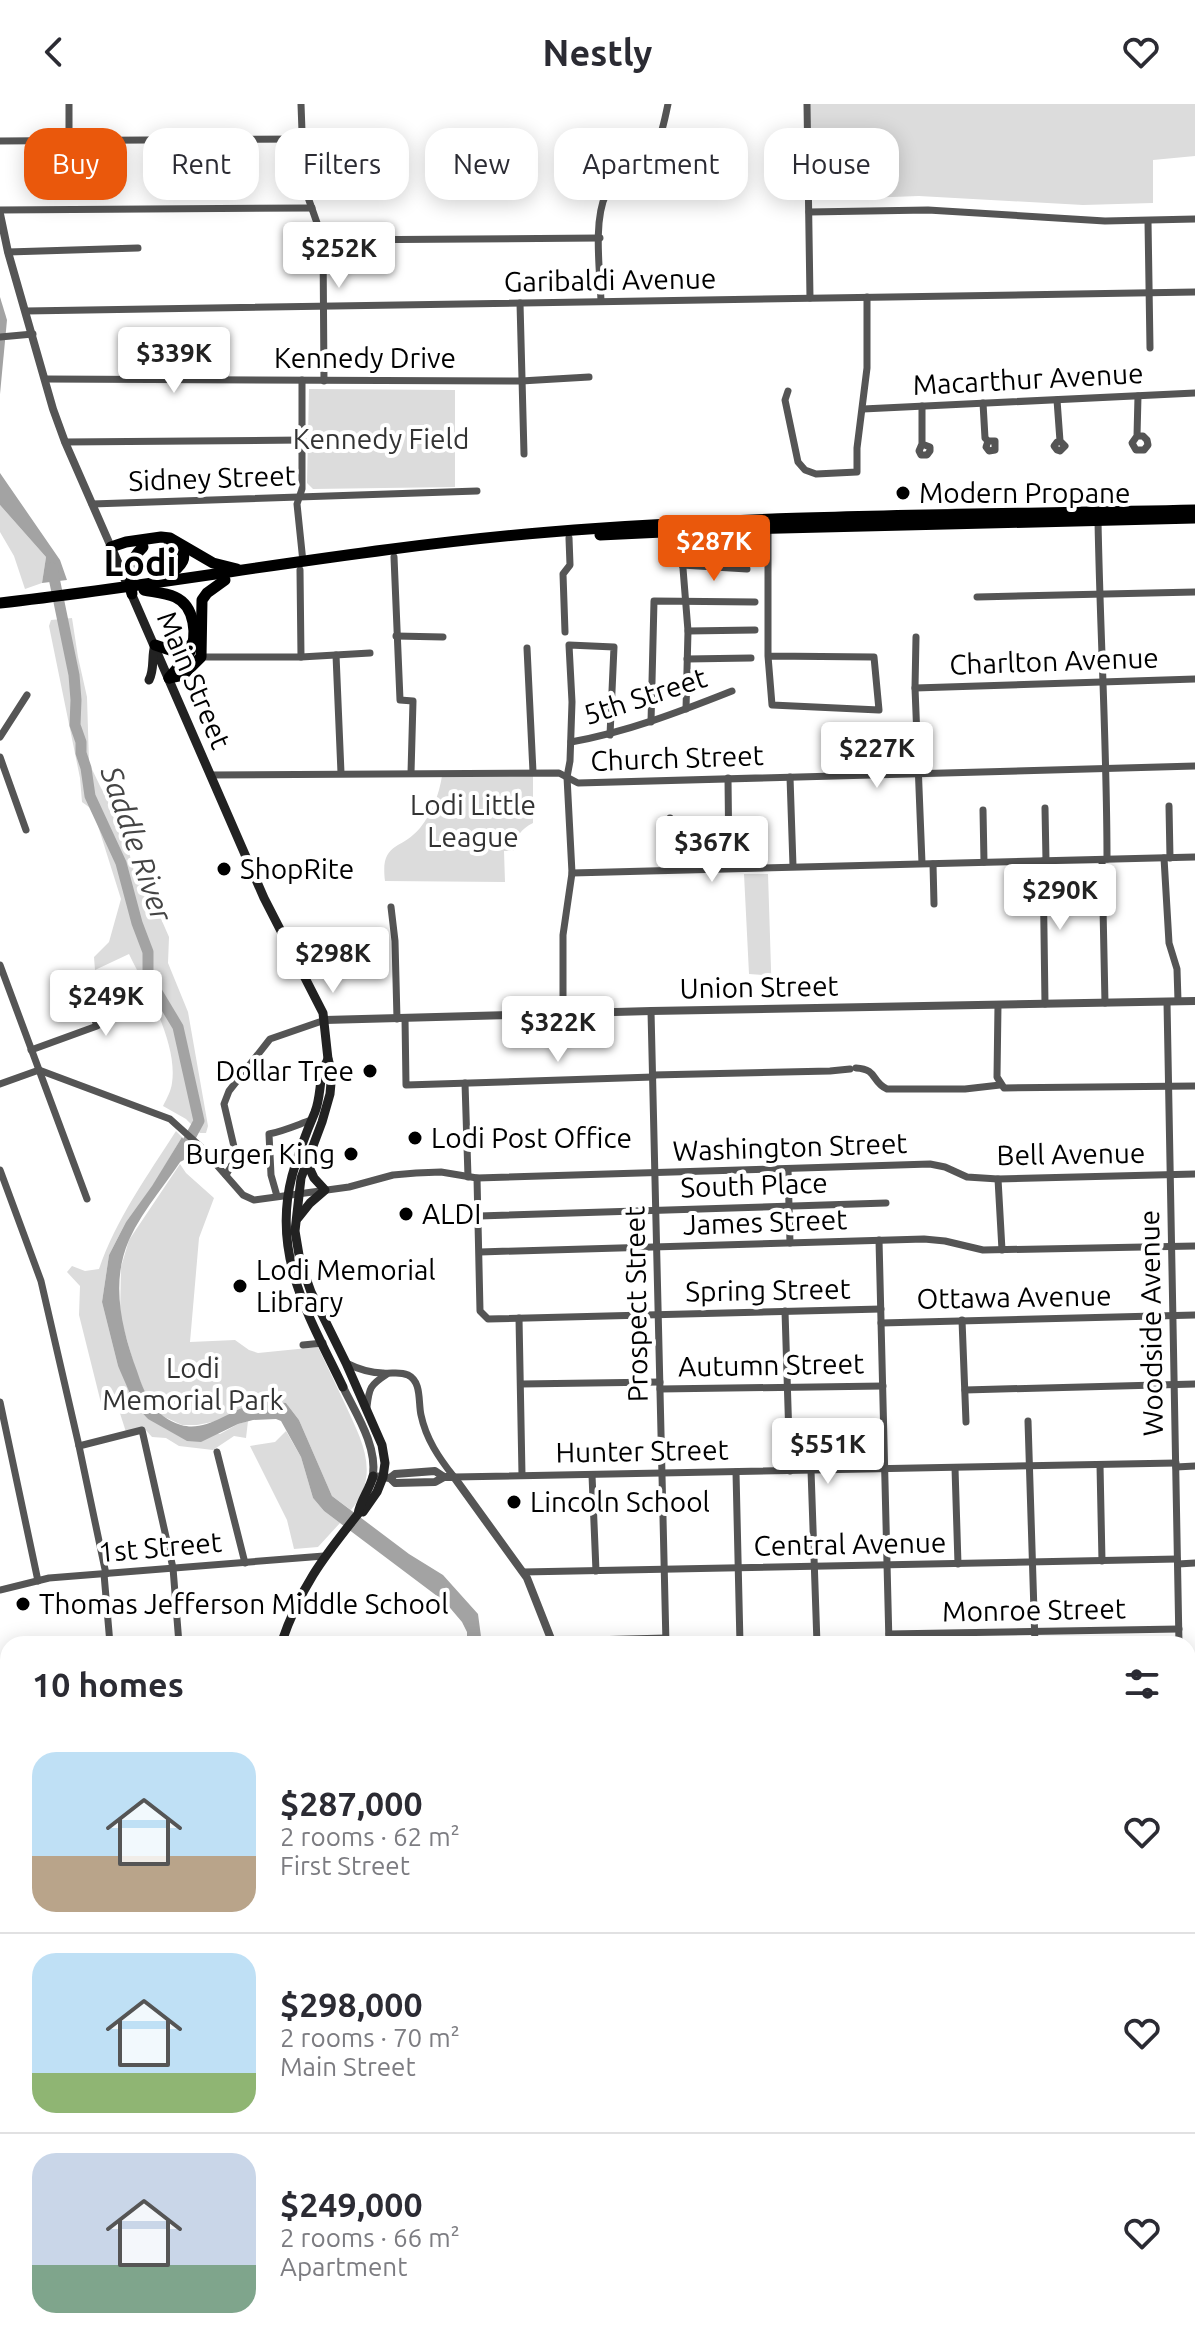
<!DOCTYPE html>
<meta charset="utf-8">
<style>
body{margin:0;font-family:Ubuntu,sans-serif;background:#f2f2f3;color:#2b2b33;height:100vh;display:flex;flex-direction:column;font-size:30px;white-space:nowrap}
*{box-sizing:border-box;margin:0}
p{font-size:26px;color:#7c7c81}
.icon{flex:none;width:44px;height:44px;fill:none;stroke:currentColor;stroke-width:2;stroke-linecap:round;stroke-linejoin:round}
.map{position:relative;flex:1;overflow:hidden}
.panel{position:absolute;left:0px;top:1532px;width:1196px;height:712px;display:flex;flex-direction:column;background:#fff;border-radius:24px 24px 0 0;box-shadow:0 4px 20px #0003}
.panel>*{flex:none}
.hud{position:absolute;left:24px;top:24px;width:1148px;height:72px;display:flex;gap:16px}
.price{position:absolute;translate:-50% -68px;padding:0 18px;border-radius:8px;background:#fff;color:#222;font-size:26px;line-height:52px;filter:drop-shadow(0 2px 4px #0008)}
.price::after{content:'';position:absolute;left:50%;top:48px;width:24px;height:18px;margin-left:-12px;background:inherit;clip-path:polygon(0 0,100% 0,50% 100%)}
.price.on{background:#ea580c;color:#fff}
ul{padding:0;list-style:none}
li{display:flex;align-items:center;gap:24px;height:200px;padding:0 32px}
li+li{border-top:2px solid #e1e1e2}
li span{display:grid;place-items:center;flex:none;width:224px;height:160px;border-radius:24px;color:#555}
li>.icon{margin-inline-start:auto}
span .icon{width:96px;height:96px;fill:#fffc;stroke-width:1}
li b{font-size:34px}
h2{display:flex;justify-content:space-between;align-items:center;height:96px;padding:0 32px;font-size:34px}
.chip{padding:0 28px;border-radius:24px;background:#fff;box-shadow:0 4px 20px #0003;font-size:28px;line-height:72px}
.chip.on{background:#ea580c;color:#fff}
header{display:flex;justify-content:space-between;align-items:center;height:104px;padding:0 32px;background:#fff;font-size:36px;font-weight:700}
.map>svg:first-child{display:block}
</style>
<header><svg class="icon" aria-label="back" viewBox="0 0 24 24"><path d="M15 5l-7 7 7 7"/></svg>Nestly<svg class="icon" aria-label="heart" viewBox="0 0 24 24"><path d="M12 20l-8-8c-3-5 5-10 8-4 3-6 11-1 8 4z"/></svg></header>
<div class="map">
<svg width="1195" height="2244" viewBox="0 0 1195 2244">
<rect width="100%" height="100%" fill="#fff"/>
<g fill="#dcdcdc">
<path d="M809 0H1195V52L1153 56V99L1083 101 919 92 809 96Z"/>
<path d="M309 285 455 286V383L313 385 307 379Z"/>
<path d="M0 401 46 453 42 479 25 485 14 452 0 428Z"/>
<path d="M72 514 78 553 87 593 89 659 101 684 120 714 135 771 152 794 169 833 168 859 188 908 208 1022 206 1029H200L186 1015 163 1002C167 994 171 987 172 979 178 939 146 885 129 850L95 866 94 853 109 838 121 795 93 706 82 698 80 674 49 522 51 516Z"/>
<path d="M442 672H533V719C521 725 515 733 514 747H504L505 778 385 777C380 737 401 747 420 724 432 709 439 691 442 672Z"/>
<path d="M744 770H768L772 896 764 897 763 871 749 870Z"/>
<path d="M176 1027 182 1033 152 1083 126 1118 109 1151 102 1198 118 1262 148 1315 220 1330 238 1320 248 1317 246 1334 234 1332 213 1346 179 1342 166 1334 152 1333 144 1324 126 1328 117 1300 102 1303 79 1211 80 1182 67 1168 72 1162 85 1167 99 1165C116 1115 148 1071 176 1027Z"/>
<path d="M180 1060 186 1069 214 1094 199 1134 190 1238 235 1236 249 1246 258 1249 318 1243C327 1262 336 1281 345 1300 362 1337 381 1370 351 1406L332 1392 299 1316 286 1299 250 1301 217 1317 197 1321H182L160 1311 148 1297 135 1264 120 1212 121 1163 129 1136Z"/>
<path d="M286 1327 301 1353 313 1394 324 1407 340 1419 318 1443 294 1445 287 1416 250 1342 275 1338Z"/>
<path d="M198 2236H257V2244H213L207 2238Z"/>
</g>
<g fill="#a3a3a3">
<path d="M0 193 7 216 0 290Z"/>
<path d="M0 369 60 456 67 476 42 479 46 453 0 401Z"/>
<path d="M182 1033 189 1044C171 1075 144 1103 129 1136 110 1179 122 1226 137 1267 145 1291 154 1313 181 1321 206 1328 227 1308 250 1301 261 1297 274 1298 286 1299L299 1316 332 1392 409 1450 443 1471 478 1510 482 1540H467V1528L462 1518 445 1498 324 1407 313 1394 301 1353 281 1317 276 1315 253 1316 238 1320 201 1338 187 1337 148 1315 135 1301 118 1262 102 1198 109 1151 126 1118 152 1082Z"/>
</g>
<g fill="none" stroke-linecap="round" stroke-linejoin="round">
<path stroke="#a3a3a3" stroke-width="11" d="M52 464 74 571 76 596 75 621 81 638V649L86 664 90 692 121 759 137 819 148 848V873L178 923 199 1017 180 1052"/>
<g stroke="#555" stroke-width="7">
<path d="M69 0V37"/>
<path d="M301 0 304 82 323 136 324 277"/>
<path d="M807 0 810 194"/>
<path d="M0 37 303 35"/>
<path d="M0 106 312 104"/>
<path d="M809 108 928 106 1105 117 1195 115"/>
<path d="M1148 117 1150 244"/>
<path d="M323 136 600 134"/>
<path d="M8 148 138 144"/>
<path d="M601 197C600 167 593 117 606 90 616 72 633 66 648 52 661 39 664 18 668 0"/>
<path d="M520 199 524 350"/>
<path d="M26 207 1195 188"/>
<path d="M0 233 33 230"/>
<path d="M45 275 521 277 589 273"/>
<path d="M302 276V385L297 400 303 458"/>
<path d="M788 287 785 296 798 358 805 366 816 370 857 368V344L867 264V193"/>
<path d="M1057 296 1060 337 1065 342 1060 347 1057 346 1054 342 1057 338 1060 337"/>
<path d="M983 299 985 334 988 337 986 343 989 347 995 346V337H988"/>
<path d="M863 305 1195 289"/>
<path d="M1137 332H1143L1147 336 1148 341 1144 346H1136L1132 339 1137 332 1138 292"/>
<path d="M65 338 303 336"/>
<path d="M922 340 930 343V347L927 351H921L919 347 922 340V302"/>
<path d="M92 400 477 387"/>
<path d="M1098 416C1100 529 1107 642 1107 755"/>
<path d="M680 427 688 527 686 605"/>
<path d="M394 453 400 596 413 597 411 669"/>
<path d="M682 461 747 465"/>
<path d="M300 466 301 553"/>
<path d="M977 493 1195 488"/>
<path d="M688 527 755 526"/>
<path d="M565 528 563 470 570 461 569 434"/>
<path d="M396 532 443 533"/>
<path d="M916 533 915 584 922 759"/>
<path d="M527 544 533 668"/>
<path d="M336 551 341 669"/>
<path d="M768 552 874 553 879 606 772 601 768 552V424"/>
<path d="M201 553H301L370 549"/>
<path d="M687 555 751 554"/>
<path d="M915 584 1195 575"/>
<path d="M651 618 654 497 755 498"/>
<path d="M0 633 27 591"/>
<path d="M571 638C627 628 679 608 732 587"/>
<path d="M0 653 26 726"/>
<path d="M211 671 559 669 578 679 1195 662"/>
<path d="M790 673 793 762"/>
<path d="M728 674 729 764"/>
<path d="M1169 702 1170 754"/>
<path d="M1045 704 1046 757"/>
<path d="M983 706 984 758"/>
<path d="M670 714 672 765"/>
<path d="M1164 754 1169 839 1177 865 1178 897"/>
<path d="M1102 756 1105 899"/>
<path d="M1043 757 1045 900"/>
<path d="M933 760 934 800"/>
<path d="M572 769 1195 753"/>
<path d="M391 803 395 837 397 915"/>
<path d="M0 861 87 1095"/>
<path d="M1167 898 1179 1540"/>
<path d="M998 901 997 973 1004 984 1195 982"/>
<path d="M651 907 666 1540"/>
<path d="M563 909V831L572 769 567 673 570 657 572 598 569 541 614 543 610 631"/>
<path d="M405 914 406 981 653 973"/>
<path d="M31 946 97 922 79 870"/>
<path d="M856 964C878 965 871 978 887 985H965L1000 981"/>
<path d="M653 971 830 967 850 965"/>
<path d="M465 979 468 1073"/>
<path d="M0 980 39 966 170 1015 200 1042 243 1091 254 1096 349 1083 393 1071 416 1069 441 1068 477 1074 930 1060 945 1063 967 1073 998 1075 1195 1070"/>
<path d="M788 1065 790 1139"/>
<path d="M0 1066 41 1177 79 1342 106 1470"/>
<path d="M226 1071 234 1057 235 1047 224 1000 229 987 270 935 325 916"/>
<path d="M477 1074 480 1207 488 1215 881 1205"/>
<path d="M998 1075 1002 1146"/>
<path d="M277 1092 271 1071 269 1030C284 1027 297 1021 311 1016"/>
<path d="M479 1112 886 1099"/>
<path d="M879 1136 889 1540"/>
<path d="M480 1148 924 1135 945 1137 983 1146 1195 1142"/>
<path d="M785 1207 790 1367"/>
<path d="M519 1214 522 1371"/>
<path d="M962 1216 966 1318"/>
<path d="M881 1219 1195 1211"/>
<path d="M303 1241 323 1239"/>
<path d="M346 1259C358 1265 369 1269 383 1269 392 1270 399 1267 408 1271 422 1278 418 1298 421 1311 426 1335 439 1354 454 1373L1176 1359"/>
<path d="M521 1280 660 1278"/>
<path d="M660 1285 883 1282"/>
<path d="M965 1286 1195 1280"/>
<path d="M0 1298 38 1477"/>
<path d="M367 1303C369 1284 370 1281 387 1270"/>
<path d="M1028 1317 1035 1540"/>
<path d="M79 1342 142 1326 173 1464 179 1540"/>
<path d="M217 1348 245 1459"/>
<path d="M1100 1361 1102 1457"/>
<path d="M1176 1363 1195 1362"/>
<path d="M955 1364 958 1460"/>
<path d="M811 1366 817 1540"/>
<path d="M736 1368 740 1540"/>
<path d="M592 1371 596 1467"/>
<path d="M1178 1460 1195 1459"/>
<path d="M523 1468 1177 1455"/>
<path d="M104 1470 110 1540"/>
<path d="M0 1486 49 1474 324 1452"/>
<path d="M889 1530 1179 1525"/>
<path d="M552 1537 666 1534"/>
<path d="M1188 1556H1195"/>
<path d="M0 1580 8 1579"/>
<path d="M1188 1652H1195"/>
<path d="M0 1664 8 1663"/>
<path d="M0 1675 8 1750"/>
<path d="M1188 1745H1195"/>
<path d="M1188 1816H1195"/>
<path d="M1191 1880H1195"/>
<path d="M0 1893 8 1892"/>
<path d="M0 2065H8"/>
<path d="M0 2139 8 2115"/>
<path d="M766 2236V2244"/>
<path d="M1039 2236V2244"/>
</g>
<g stroke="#555" stroke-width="8">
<path d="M0 110 8 148 53 305 65 338 111 443"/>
<path d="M325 916 651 907 1195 897"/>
<path d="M343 1283C356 1310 377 1341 373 1372L390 1374 395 1379 435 1378 444 1373"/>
<path d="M390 1374 395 1370 435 1367 444 1373H454L527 1474 553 1540"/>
<path d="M588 2244 589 2236"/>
</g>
<g stroke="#222" stroke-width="9">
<path d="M111 443 264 794 323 909 328 955 332 968 330 990 322 1018 301 1074 295 1127 300 1157 311 1188 346 1259 382 1341 385 1359 383 1373 377 1388 363 1408"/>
<path d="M149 576C155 565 151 553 155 541"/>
<path d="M328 955C318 972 322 990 315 1008 306 1029 298 1050 292 1072 271 1152 310 1214 343 1283"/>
<path d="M298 1114 310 1099 325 1086 314 1074 307 1059"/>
<path d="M281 1540C300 1484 322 1455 358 1410 360 1397 370 1385 373 1372"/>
<path d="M40 2244 43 2236"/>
</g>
<g stroke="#000" stroke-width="11">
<path d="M600 431 705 426 1195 414"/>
<path d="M111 443 126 438 161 433 170 434 213 459 237 465"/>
<path d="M164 474C179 465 197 449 169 441"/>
<path d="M144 486C154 488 166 489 175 493 195 502 198 532 189 550 184 558 175 566 169 574"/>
<path d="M132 490C129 468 126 460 143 443"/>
<path d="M0 499C184 478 366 443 550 428 764 410 980 411 1195 406"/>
<path d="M155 541 176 548 193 540"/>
<path d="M169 574 183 571 201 553 202 496 207 489 225 476"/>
</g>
</g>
<g fill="#000" stroke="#fff" stroke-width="3">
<circle cx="903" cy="389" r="8"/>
<circle cx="224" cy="765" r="8"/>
<circle cx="370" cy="967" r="8"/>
<circle cx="415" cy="1034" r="8"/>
<circle cx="351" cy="1050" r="8"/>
<circle cx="406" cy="1110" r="8"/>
<circle cx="240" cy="1182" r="8"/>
<circle cx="514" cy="1398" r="8"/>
<circle cx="23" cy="1500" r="8"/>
</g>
<g text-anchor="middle" stroke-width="8" stroke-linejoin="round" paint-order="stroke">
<g font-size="28" fill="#000" stroke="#fff">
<text transform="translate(610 176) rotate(-1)" y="10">Garibaldi Avenue</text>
<text x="365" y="264">Kennedy Drive</text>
<text transform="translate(1028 275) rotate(-3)" y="10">Macarthur Avenue</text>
<text transform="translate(212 374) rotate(-2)" y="10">Sidney Street</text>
<text transform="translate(1054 557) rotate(-2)" y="10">Charlton Avenue</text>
<text transform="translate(194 576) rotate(67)" y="10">Main Street</text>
<text transform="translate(645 592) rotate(-18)" y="10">5th Street</text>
<text transform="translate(677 654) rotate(-2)" y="10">Church Street</text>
<text transform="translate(759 883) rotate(-1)" y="10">Union Street</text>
<text transform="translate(790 1043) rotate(-2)" y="10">Washington Street</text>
<text transform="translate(1071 1050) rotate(-1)" y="10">Bell Avenue</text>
<text transform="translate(754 1081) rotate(-2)" y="10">South Place</text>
<text transform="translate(765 1118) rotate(-2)" y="10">James Street</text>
<text transform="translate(768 1186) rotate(-1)" y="10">Spring Street</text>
<text transform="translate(1014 1193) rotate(-1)" y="10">Ottawa Avenue</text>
<text transform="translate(636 1200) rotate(-91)" y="10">Prospect Street</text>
<text transform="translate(1151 1219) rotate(-91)" y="10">Woodside Avenue</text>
<text transform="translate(771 1261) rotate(-1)" y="10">Autumn Street</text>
<text transform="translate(642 1347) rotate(-1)" y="10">Hunter Street</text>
<text transform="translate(850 1440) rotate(-1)" y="10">Central Avenue</text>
<text transform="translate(160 1443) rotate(-5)" y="10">1st Street</text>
<text transform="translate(1034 1506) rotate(-1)" y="10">Monroe Street</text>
</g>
<g font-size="28" fill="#333" stroke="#fff">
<text x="381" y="345">Kennedy Field</text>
<text x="473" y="711">Lodi Little<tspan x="473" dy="32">League</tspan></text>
<text x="193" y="1274">Lodi<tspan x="193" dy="32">Memorial Park</tspan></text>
</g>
<g font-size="28" fill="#000" stroke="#fff" text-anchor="start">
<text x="919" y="399">Modern Propane</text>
<text x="240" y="775">ShopRite</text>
<text x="354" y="977" text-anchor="end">Dollar Tree</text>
<text x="431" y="1044">Lodi Post Office</text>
<text x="335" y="1060" text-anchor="end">Burger King</text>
<text x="422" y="1120">ALDI</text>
<text x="256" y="1176">Lodi Memorial<tspan x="256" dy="32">Library</tspan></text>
<text x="530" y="1408">Lincoln School</text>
<text x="39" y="1510">Thomas Jefferson Middle School</text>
</g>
<g font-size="30" font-style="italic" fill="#444" stroke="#fff">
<text transform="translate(136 740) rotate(71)" y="10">Saddle River</text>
</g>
<g font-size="36" font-weight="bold" fill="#000" stroke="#fff">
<text x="140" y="472">Lodi</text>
</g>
</g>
</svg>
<b class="price" style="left:339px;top:186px">$252K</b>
<b class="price" style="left:174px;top:291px">$339K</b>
<b class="price on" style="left:714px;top:479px">$287K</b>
<b class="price" style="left:877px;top:686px">$227K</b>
<b class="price" style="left:712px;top:780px">$367K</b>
<b class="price" style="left:1060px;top:828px">$290K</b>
<b class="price" style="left:333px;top:891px">$298K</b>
<b class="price" style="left:106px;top:934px">$249K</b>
<b class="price" style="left:558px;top:960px">$322K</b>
<b class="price" style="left:828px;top:1382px">$551K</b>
<div class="hud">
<a class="chip on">Buy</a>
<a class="chip">Rent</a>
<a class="chip">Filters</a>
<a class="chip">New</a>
<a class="chip">Apartment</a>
<a class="chip">House</a>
</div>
<section class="panel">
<h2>10 homes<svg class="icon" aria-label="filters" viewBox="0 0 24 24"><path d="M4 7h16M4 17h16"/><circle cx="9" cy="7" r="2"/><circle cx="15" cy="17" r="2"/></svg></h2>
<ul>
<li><span style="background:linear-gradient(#bfe0f5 65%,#b9a48a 0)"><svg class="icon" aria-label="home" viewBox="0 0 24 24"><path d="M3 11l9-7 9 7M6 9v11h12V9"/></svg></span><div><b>$287,000</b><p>2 rooms · 62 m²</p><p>First Street</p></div><svg class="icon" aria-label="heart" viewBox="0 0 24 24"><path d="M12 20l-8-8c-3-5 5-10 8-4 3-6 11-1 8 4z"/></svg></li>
<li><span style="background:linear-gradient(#bfe0f5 75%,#8fb573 0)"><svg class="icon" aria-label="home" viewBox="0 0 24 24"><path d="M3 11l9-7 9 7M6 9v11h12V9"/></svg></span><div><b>$298,000</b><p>2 rooms · 70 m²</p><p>Main Street</p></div><svg class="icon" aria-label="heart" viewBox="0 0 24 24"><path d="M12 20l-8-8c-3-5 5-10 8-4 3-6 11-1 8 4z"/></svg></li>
<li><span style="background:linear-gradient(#c9d6e8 70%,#7fa58c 0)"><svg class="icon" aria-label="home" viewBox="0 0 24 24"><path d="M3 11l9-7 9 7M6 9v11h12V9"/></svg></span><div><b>$249,000</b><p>2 rooms · 66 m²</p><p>Apartment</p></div><svg class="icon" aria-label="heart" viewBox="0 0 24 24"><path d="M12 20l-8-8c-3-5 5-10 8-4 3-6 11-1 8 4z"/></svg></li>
</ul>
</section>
</div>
